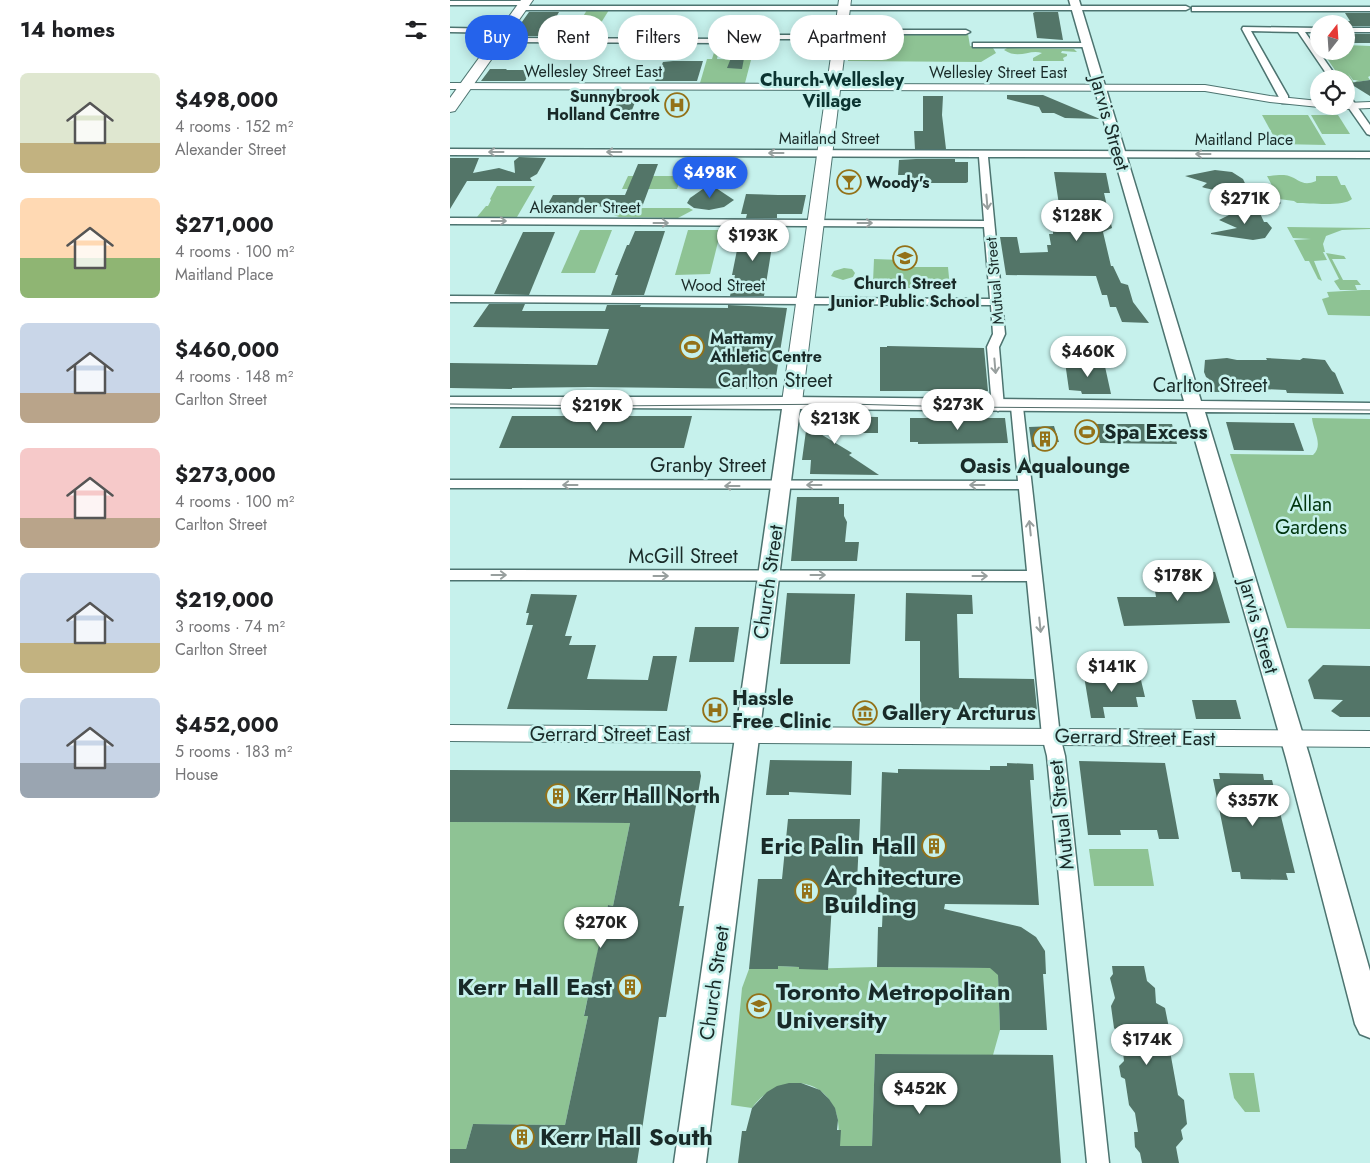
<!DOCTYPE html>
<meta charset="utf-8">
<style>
body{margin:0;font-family:Jost,sans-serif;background:#f6f6f6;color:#202124;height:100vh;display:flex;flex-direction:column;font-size:19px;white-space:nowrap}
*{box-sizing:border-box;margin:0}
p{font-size:16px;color:#757577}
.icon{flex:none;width:28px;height:28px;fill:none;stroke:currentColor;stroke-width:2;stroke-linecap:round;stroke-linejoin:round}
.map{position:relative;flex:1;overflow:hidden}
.panel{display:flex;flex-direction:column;background:#fff;width:450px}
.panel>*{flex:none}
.top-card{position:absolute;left:15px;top:15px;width:475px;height:45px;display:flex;gap:10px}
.needle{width:32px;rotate:17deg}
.tools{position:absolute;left:860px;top:15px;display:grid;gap:10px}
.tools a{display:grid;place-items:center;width:45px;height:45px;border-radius:50%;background:#fff;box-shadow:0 2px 12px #0003;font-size:25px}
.price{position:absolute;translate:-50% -42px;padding:0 11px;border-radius:18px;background:#fff;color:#222;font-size:16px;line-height:32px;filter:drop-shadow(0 1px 2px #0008)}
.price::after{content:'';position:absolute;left:50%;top:30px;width:15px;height:11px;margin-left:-8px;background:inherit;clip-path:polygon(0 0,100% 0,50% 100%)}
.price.active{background:#2563eb;color:#fff}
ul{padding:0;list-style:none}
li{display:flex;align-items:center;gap:15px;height:125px;padding:0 20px}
li span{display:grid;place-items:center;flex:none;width:140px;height:100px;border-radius:8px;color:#555}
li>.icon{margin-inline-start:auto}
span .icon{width:60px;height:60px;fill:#fffc;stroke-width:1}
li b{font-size:21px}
h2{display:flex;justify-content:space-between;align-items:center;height:60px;padding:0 20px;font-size:21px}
.tag{padding:0 18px;border-radius:22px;background:#fff;box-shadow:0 2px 12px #0003;font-size:18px;line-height:45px}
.tag.active{background:#2563eb;color:#fff}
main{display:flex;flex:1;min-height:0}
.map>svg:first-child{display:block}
</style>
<main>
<section class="panel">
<h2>14 homes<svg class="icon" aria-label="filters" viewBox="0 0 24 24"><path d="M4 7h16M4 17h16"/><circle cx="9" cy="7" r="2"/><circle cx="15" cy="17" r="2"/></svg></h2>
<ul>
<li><span style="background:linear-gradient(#dfe7d0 70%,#c2b280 0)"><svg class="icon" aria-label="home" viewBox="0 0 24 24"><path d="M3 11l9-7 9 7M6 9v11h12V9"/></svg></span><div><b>$498,000</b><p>4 rooms · 152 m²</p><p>Alexander Street</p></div></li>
<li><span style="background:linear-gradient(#ffd9b3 60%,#8fb573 0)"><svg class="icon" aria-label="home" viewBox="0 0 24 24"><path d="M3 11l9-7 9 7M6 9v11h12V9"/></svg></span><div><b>$271,000</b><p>4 rooms · 100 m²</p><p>Maitland Place</p></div></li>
<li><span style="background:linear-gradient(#c9d6e8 70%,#b9a48a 0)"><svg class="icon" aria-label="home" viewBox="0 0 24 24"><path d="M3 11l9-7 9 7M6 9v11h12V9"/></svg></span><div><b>$460,000</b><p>4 rooms · 148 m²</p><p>Carlton Street</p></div></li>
<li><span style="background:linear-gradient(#f6c9c9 70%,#b9a48a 0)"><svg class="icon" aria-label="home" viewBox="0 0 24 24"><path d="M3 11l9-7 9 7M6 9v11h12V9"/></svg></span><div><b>$273,000</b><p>4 rooms · 100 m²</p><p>Carlton Street</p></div></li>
<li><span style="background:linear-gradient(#c9d6e8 70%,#c2b280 0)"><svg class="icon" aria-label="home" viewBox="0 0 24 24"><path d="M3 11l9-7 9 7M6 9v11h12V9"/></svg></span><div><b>$219,000</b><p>3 rooms · 74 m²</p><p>Carlton Street</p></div></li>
<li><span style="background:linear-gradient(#c9d6e8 65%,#9aa5b1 0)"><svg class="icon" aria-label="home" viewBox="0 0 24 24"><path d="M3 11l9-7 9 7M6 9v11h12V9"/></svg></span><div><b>$452,000</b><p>5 rooms · 183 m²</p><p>House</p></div></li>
</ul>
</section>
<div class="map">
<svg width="920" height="1163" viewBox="0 0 920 1163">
<rect width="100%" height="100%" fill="#c6f1ec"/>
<g fill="#8ec394">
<path d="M137 10H159L149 26 152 27 146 38H115L124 23H129Z"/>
<path d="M401 33 518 34 520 46 543 48 546 53 531 62 398 61V55H444V46L400 44Z"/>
<path d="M267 43 278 44 271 48 269 52H273V54H268L267 59 301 60 295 83H250L257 59H262Z"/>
<path d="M896 45 920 46V76L918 77 920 80 907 82 905 81 909 80H903L898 73 904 83H897L898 86 896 85V79H891L872 51H896Z"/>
<path d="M557 48 624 49 627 52 612 51 611 53 617 54V56L613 58 614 61H583V58L592 53C579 49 569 60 554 50Z"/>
<path d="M812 115H858L876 145 828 144Z"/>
<path d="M861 115H888L900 134H872Z"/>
<path d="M178 176H225L231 178 227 189H172Z"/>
<path d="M817 176C824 176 833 174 839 176 849 179 852 187 866 181V176H887L891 185H895L902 199C894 207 859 203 847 203L844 201 829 199Z"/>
<path d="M47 186H85L67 217H27L36 206H38L41 200 40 199Z"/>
<path d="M158 208H239L243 210 228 218 169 217 156 212Z"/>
<path d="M837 227 920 228V229L892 230 876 236 873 244 875 252H873L877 260 864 261 872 281 868 279 859 261H855L844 240 861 239 843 238Z"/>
<path d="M130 230H162L145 273H111Z"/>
<path d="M238 230H271L260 274 225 275Z"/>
<path d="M876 253 894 256 896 259H882L893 280H907L911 285H905L907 290H890L884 281 889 279Z"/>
<path d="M424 259 451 260 453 267H498L500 288H426L423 282Z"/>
<path d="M394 268 402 269 405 273 403 277 393 280 381 276 384 271Z"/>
<path d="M912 290H920V316L878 315 872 299 879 297 877 292Z"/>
<path d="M862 418 920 419V629L837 628 780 454 863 455C874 445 863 431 862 418Z"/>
<path d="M0 822 180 823 163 906 158 905 134 1015 138 1016 115 1125 23 1124 16 1149H0Z"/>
<path d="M639 849H698L704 886H644Z"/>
<path d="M328 966 349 967 350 969 427 967 541 968 548 974 550 1030 543 1055 425 1054 422 1146H390C388 1133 390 1119 384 1108 367 1071 322 1079 302 1108L281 1105 292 988 299 969H327Z"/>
<path d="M779 1073H804L810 1112H795L784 1098Z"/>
</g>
<g fill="#537568">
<path d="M79 12H109L105 19H125L115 36H62Z"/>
<path d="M585 12H608L613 40 587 38 583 13Z"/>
<path d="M895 13H920V26H896V21H900Z"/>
<rect x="896" y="34" width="24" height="9"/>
<path d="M285 48H296L292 69 277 68Z"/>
<path d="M223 61H253L247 81H205L213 62Z"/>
<path d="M40 69H57L56 70H82L75 81H31Z"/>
<path d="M920 80V96L899 83Z"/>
<path d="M172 92H189L182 110H164Z"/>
<path d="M557 95H593L650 119 615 118 604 113H592L589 107 557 99Z"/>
<path d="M473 96H493L492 115 496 149H465L464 131H473Z"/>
<path d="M69 157 96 158 87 174 80 178 82 181H17L0 209V158H29L23 173 49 168 65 173 64 161Z"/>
<path d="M466 159H505V162H518V182L516 183H455V175H448L449 160Z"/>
<path d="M188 164H208L192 207 97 206 103 195H175Z"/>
<path d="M765 170 782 172 793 179 800 194 798 198 807 207 771 194 769 191 755 188 752 187 757 183 735 176Z"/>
<path d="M604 172 656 173 660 193H654L662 228 653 232 661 266H663L671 283 678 285 683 302 699 323 672 322 666 307H660L657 295H652L646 276 556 275 550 237H567L570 253 598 252 597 245H601L599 234H603V231H605L601 211H610Z"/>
<path d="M260 184 284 200 274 207 259 210 244 208 237 203 240 198Z"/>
<path d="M296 194 328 195H356L352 214H327V218H296L297 214H291Z"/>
<path d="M777 209H808L814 222H817L822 228 815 238 803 240 761 234V233L787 228 769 220 779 215Z"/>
<path d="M294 228H325L314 296H280L285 275H282L288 245H291Z"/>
<path d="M185 231H215L194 295H161L168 275H165L177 245H179Z"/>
<path d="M73 232H105L79 295 44 294Z"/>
<path d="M39 304H75L72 311H155L157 305H191L190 307 278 308V305L337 308 324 389 139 387 62 388V389L0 388V363L147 365 159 329 23 327Z"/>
<path d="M437 346 534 348 538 391H430V347H437Z"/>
<path d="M777 358 787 360H817L816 358 850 360 853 358 875 360 882 371 885 373 894 394 837 393 836 390 811 389 812 392H763L759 379 756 377 754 372 755 360Z"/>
<path d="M615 362H654L661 394H632L631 391 619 390Z"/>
<path d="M62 416H242L234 448H49Z"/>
<path d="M358 416 428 417V433H369L402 453 399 455 429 475 360 474 361 460H352Z"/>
<path d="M460 418H555L558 443 468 444V442H460Z"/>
<path d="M776 422 844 423 854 451 784 450Z"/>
<path d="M647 424H722L727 444 650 443Z"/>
<path d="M604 426 609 442H604L605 446 582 447 579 427Z"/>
<path d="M347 497H389V504H394V516L397 522 395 542H409L407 561H341Z"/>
<path d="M722 572H765L780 623 674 626 667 597H706L704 585H709L708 577H711L710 574H722Z"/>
<path d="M337 593 405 594 400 664H330Z"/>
<path d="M456 593 522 595 523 614H507L509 678 584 679 587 710 470 709V641H455Z"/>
<path d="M81 594 127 595 115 636H122L119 645H146L137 679 198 680 203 656H227L217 711 57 709 83 625H76L79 613H76Z"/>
<path d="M245 627H289L284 662H239Z"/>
<path d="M873 665 920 666V717H890L881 711 893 700 864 699 858 680Z"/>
<path d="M634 676H690L695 697H686L688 707H653L655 718H641Z"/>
<path d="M742 700H786L791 719H746Z"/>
<path d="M320 760 402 761 401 795 339 792V795H316Z"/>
<path d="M629 761 715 763 729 839H709L707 830H670L671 835H638Z"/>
<path d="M557 763 583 764 584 780H580L589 905 495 904 494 909 571 927 586 937 595 951 596 974H593L597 1030H550L548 975 540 968 427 967 428 927H432L433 904H428L432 772 448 773V769L540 770V766H557Z"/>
<path d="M0 770 250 771 251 776 229 906H234L216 1017H209L187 1163H0V1149H16L23 1124 115 1125 138 1016H134L146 958 158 905 163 906 180 823 0 822Z"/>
<path d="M769 773 813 774 814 780H822L845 873H836L838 880 791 879 790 872H782L763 779H770Z"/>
<path d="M338 819H410L406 903H382L378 970 349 969V967L328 966V969H299L308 879H332Z"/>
<path d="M662 966H694L697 981 705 988 706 1003 715 1008 719 1028 712 1037 714 1051H720L728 1095 734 1100 737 1124 731 1130 733 1139 726 1147 729 1163H692L690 1153 685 1147 684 1132H688L685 1113 679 1105 675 1079 671 1077 669 1066 674 1061 671 1036 664 1028 661 1006 665 998 660 978 663 974Z"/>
<path d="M425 1054 603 1055 611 1163H288L292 1131H296L302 1108 317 1092 327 1086 339 1083H351L370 1090 379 1099 385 1108 388 1120 387 1130H391L390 1146H422Z"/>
</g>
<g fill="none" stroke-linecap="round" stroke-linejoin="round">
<g stroke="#4d7470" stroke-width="3">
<g id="minor">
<path d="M0 1H75L79 3 75 5H0Z"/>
<path d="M68 6H736L740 8 736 10H71L67 8Z"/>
<rect x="742" y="7" width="178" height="4"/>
<path d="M793 27 869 28V32H855L888 79H880L848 32 801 31 838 96V103H832L792 29Z"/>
<path d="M0 28 55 29 59 31 55 33 0 32Z"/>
<rect x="896" y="28" width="24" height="4"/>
<path d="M388 30H516L520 32 516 34H388Z"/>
<path d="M318 35H390L394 37 390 39H318L274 43 48 42 44 40 48 38 274 39Z"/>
<path d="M523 43H637L641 45 637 47H523Z"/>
<path d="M896 94 899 95 920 125V135L917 134 896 104Z"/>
<path d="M0 149 920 152V158L538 157 555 334 549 347 554 407 548 411 542 407 537 347 543 334 541 305 0 302V296L540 299 534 227 0 224V218L534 221 529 157 0 155Z"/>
<path d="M807 191 823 192V196L810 197 828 201 829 203 824 206 804 202 799 197Z"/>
<path d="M567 403 573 407 610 736 615 756 659 1163H637L597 756 592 736 577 581 0 580V570L577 571 569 489 0 488V480L568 481 561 407Z"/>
</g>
</g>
<g stroke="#4d7470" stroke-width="2">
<g id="tertiary">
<path d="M0 83 755 85 820 96 869 101V106H873L869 107 820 102 755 91 0 89Z"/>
<path d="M920 102V108L896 109 891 106H896V103Z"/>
<path d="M0 725 920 731V747L0 741Z"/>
</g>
</g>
<g stroke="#4d7470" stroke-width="3">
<path id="secondary" d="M619 0H629L751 401 920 403V413L755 412 860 758 920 971V1038L910 1034 905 1024 836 758 737 412 350 409 256 1163H224L332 409 0 407V397H342L734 401Z"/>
</g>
<g stroke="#4d7470" stroke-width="2">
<g id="primary">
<path d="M71 0H83L5 111 0 112V98Z"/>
<path d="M389 0H401L352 402 349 406 342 408 335 406 332 402Z"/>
</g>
</g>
<use href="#minor" fill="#fff" fill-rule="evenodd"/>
<use href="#tertiary" fill="#fff" fill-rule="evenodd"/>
<use href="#secondary" fill="#fff" fill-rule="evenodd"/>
<use href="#primary" fill="#fff" fill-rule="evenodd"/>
<path stroke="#526c69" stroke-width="1" d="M0 404 156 406 398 404 509 407 920 410"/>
</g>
<defs><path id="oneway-shaft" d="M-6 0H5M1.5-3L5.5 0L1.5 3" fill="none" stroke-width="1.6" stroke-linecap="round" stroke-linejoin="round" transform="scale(1.25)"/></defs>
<g stroke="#989f9e">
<use href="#oneway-shaft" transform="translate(46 152) rotate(180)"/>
<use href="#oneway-shaft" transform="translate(164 152) rotate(180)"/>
<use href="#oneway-shaft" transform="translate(326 153) rotate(-180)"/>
<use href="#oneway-shaft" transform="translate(753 154) rotate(-180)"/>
<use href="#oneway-shaft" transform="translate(537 202) rotate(85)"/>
<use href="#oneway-shaft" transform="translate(49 221)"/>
<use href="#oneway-shaft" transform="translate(211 223)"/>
<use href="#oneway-shaft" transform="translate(415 223)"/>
<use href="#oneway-shaft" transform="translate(545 366) rotate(85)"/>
<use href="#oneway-shaft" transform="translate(120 485) rotate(-180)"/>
<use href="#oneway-shaft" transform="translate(364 485) rotate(180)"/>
<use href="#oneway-shaft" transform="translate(527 485) rotate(-180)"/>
<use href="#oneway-shaft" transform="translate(282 486) rotate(-180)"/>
<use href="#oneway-shaft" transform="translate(580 528) rotate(-96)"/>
<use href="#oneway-shaft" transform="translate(49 575)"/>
<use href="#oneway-shaft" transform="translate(368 575)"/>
<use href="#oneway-shaft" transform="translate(211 576)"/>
<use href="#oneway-shaft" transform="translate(530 576)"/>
<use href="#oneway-shaft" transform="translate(590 625) rotate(84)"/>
</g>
<defs>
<g id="hospital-ring" transform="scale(1.25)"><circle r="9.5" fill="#c6f1ec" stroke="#937118" stroke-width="1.5"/><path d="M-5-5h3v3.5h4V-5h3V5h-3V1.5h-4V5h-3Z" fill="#937118"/></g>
<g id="bar-ring" transform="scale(1.25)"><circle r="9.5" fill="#c6f1ec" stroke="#937118" stroke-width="1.5"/><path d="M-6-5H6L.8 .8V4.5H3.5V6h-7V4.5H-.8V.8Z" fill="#937118"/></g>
<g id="school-ring" transform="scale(1.25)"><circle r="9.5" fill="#c6f1ec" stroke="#937118" stroke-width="1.5"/><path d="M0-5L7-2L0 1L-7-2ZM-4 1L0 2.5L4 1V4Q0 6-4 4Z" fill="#937118"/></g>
<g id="stadium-ring" transform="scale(1.25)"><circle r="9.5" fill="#c6f1ec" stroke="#937118" stroke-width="1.5"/><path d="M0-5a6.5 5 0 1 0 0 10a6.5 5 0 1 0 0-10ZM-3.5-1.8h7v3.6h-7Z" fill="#937118"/></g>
<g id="building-ring" transform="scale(1.25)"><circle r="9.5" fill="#c6f1ec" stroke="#937118" stroke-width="1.5"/><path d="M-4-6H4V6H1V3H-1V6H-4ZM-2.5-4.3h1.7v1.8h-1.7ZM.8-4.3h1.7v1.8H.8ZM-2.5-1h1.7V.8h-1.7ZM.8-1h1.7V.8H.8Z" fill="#937118"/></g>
<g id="museum-ring" transform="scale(1.25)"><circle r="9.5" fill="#c6f1ec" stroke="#937118" stroke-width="1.5"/><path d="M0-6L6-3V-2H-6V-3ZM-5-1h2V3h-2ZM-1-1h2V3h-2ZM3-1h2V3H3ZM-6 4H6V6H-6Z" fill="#937118"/></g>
<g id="university-ring" transform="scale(1.25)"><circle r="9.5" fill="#c6f1ec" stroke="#937118" stroke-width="1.5"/><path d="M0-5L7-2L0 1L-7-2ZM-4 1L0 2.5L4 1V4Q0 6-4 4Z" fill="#937118"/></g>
</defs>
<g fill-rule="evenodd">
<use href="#hospital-ring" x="227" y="105"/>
<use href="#bar-ring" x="399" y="182"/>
<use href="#school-ring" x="455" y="258"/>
<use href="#stadium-ring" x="242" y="347"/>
<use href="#stadium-ring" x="637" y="432"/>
<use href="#building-ring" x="595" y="439"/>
<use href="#hospital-ring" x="265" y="710"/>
<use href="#museum-ring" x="415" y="713"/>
<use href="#building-ring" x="108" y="796"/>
<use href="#building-ring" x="484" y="846"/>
<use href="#building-ring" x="357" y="891"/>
<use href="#building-ring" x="180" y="987"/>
<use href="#university-ring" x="309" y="1006"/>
<use href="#building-ring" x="72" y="1137"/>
</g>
<g text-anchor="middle" stroke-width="5" stroke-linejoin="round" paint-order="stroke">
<g font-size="16" fill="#192a28" stroke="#c6f1ec">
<text x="143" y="77">Wellesley Street East</text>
<text x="548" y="78">Wellesley Street East</text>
<text x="379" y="144">Maitland Street</text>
<text x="794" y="145">Maitland Place</text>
<text x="135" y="213">Alexander Street</text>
<text transform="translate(544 281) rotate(-95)" y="6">Mutual Street</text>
<text x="273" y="291">Wood Street</text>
</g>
<g font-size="16" font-weight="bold" fill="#192a28" stroke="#c6f1ec" text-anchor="start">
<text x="210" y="102" text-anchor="end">Sunnybrook<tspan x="210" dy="18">Holland Centre</tspan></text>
<text x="416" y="188">Woody's</text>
<text x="455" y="289" text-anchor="middle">Church Street<tspan x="455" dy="18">Junior Public School</tspan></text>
<text x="260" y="344">Mattamy<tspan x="260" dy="18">Athletic Centre</tspan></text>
</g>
<g font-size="18" font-weight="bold" fill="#0b3431" stroke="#c6f1ec">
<text x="382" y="86">Church-Wellesley<tspan x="382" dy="21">Village</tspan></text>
</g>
<g font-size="20" fill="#192a28" stroke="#c6f1ec">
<text transform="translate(660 123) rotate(74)" y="7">Jarvis Street</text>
<text x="325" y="387">Carlton Street</text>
<text x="760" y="392">Carlton Street</text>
<text x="258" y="472">Granby Street</text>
<text x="233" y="563">McGill Street</text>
<text transform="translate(318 582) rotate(-82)" y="7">Church Street</text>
<text transform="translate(809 626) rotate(74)" y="7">Jarvis Street</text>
<text x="160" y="741">Gerrard Street East</text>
<text transform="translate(685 737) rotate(1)" y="7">Gerrard Street East</text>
<text transform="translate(611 815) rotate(-96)" y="7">Mutual Street</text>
<text transform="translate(264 983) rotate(-82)" y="7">Church Street</text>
</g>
<g font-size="20" font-weight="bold" fill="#192a28" stroke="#c6f1ec" text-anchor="start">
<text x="654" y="439">Spa Excess</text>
<text x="595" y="473" text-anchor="middle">Oasis Aqualounge</text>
<text x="282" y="705">Hassle<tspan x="282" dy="23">Free Clinic</tspan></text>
<text x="432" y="720">Gallery Arcturus</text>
<text x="126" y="803">Kerr Hall North</text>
</g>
<g font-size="20" fill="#00350e" stroke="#c6f1ec">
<text x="861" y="511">Allan<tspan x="861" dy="23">Gardens</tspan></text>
</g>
<g font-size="24" font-weight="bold" fill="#192a28" stroke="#c6f1ec" text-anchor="start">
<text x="466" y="854" text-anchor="end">Eric Palin Hall</text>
<text x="374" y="885">Architecture<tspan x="374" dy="28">Building</tspan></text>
<text x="162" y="995" text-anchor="end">Kerr Hall East</text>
<text x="326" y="1000">Toronto Metropolitan<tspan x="326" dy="28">University</tspan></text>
<text x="90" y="1145">Kerr Hall South</text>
</g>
</g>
</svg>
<div class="tools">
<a><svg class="needle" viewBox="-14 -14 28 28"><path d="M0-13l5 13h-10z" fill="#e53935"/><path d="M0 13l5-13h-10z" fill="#757577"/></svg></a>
<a><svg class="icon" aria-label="locate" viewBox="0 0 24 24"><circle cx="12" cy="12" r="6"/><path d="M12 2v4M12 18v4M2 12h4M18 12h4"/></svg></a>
</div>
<b class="price active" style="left:260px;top:199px">$498K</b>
<b class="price" style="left:795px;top:225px">$271K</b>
<b class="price" style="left:627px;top:242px">$128K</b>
<b class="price" style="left:303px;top:262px">$193K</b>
<b class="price" style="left:638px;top:378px">$460K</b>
<b class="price" style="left:508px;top:431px">$273K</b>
<b class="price" style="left:147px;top:432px">$219K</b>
<b class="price" style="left:385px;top:445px">$213K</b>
<b class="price" style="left:728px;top:602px">$178K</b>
<b class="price" style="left:662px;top:693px">$141K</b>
<b class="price" style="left:803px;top:827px">$357K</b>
<b class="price" style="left:151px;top:949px">$270K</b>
<b class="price" style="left:697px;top:1066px">$174K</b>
<b class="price" style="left:470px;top:1115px">$452K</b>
<div class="top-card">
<a class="tag active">Buy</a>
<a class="tag">Rent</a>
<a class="tag">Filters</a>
<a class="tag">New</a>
<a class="tag">Apartment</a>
</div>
</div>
</main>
